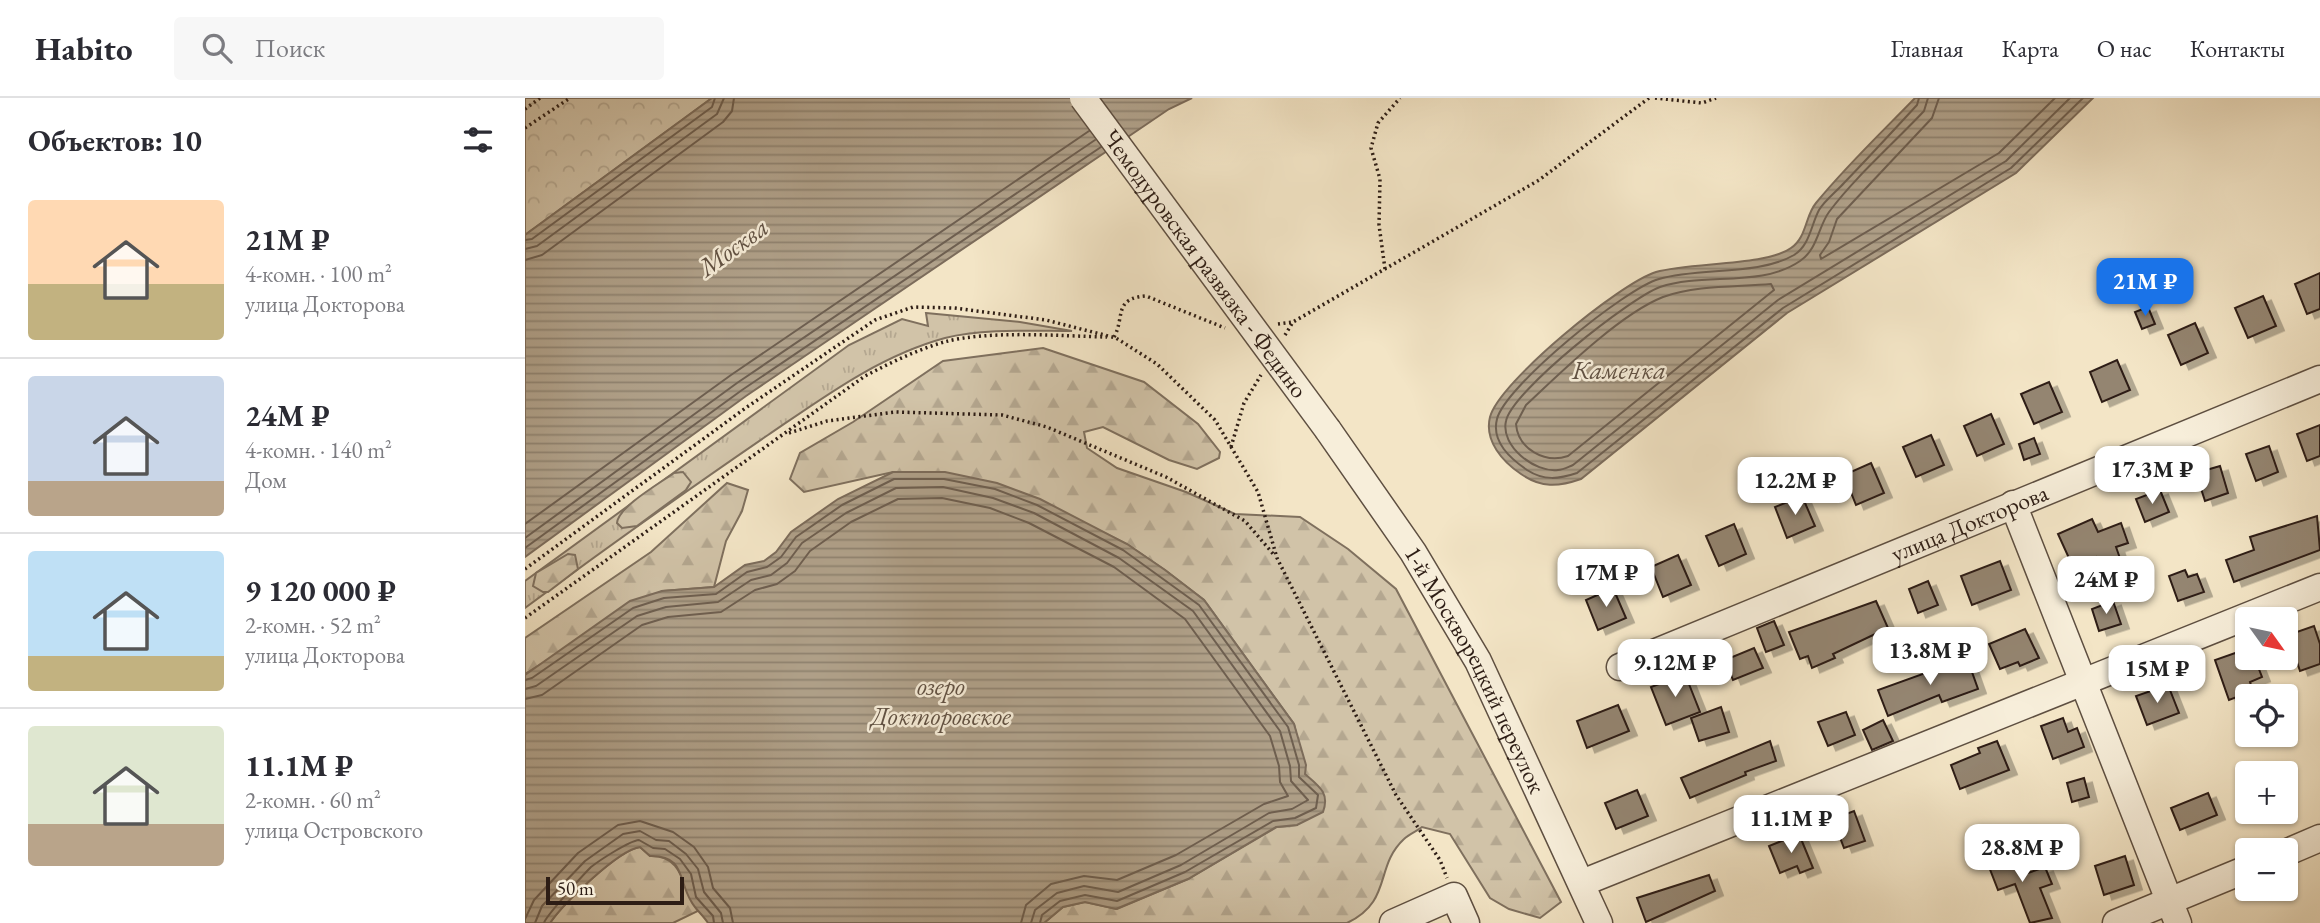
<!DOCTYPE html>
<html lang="ru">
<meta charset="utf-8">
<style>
body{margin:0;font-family:"EB Garamond",serif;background:#f7f7f7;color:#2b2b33;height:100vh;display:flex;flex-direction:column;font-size:26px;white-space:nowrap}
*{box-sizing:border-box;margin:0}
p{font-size:23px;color:#7c7c81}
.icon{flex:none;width:38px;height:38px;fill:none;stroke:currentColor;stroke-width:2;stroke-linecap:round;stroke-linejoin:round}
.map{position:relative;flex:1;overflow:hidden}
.side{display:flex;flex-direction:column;background:#fff;width:525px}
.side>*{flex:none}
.needle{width:46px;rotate:123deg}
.controls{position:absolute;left:1710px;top:509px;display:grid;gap:14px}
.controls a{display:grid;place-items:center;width:63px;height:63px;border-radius:7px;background:#fff;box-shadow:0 2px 5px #0004;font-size:35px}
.scale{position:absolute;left:21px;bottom:18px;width:138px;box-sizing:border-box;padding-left:7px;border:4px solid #2d1d15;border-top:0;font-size:19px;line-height:24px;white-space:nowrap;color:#2d1d15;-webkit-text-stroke:5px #f7eeda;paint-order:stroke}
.price{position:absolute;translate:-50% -60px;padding:0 16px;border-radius:14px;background:#fff;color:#222;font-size:23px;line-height:46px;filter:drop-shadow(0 2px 4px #0008)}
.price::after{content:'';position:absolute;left:50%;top:42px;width:21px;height:16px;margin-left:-10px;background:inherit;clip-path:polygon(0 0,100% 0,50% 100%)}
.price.current{background:#1a73e8;color:#fff}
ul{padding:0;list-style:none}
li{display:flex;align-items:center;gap:21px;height:175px;padding:0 28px}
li+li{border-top:2px solid #e1e1e2}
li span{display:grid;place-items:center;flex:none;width:196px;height:140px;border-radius:7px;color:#555}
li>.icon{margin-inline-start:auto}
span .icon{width:84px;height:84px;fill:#fffc;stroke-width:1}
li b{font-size:30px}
h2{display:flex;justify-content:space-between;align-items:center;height:84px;padding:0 28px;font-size:30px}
header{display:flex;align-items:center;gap:42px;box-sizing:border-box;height:98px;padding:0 35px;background:#fff;border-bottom:2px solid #e1e1e2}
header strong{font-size:33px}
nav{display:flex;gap:38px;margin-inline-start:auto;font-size:24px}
.search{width:490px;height:63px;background:#f7f7f7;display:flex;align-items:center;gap:18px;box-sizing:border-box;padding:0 24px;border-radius:7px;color:#7c7c81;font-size:26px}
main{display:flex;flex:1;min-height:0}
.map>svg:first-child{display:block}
</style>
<header>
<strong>Habito</strong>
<div class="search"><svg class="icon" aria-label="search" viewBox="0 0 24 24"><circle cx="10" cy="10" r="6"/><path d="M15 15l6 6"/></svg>Поиск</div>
<nav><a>Главная</a><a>Карта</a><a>О нас</a><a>Контакты</a></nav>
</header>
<main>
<section class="side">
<h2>Объектов: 10<svg class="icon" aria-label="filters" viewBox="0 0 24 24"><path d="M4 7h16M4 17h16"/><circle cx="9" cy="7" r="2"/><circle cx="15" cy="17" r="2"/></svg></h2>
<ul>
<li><span style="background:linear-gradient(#ffd9b3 60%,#c2b280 0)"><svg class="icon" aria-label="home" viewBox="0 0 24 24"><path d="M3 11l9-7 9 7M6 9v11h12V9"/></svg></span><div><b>21M ₽</b><p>4-комн. · 100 m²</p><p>улица Докторова</p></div></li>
<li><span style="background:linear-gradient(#c9d6e8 75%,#b9a48a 0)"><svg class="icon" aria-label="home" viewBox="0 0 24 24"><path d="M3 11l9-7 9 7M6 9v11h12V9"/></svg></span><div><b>24M ₽</b><p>4-комн. · 140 m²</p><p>Дом</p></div></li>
<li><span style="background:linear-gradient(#bfe0f5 75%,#c2b280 0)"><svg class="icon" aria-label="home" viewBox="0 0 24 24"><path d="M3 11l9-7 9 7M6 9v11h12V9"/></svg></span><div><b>9 120 000 ₽</b><p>2-комн. · 52 m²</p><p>улица Докторова</p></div></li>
<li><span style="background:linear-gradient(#dfe7d0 70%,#b9a48a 0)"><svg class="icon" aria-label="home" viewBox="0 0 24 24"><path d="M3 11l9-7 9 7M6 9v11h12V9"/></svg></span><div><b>11.1M ₽</b><p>2-комн. · 60 m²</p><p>улица Островского</p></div></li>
</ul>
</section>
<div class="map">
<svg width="1795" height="825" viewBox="0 0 1795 825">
<defs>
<pattern id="grass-tufts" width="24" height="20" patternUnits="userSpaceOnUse" patternTransform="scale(1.75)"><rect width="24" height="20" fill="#d1c3a8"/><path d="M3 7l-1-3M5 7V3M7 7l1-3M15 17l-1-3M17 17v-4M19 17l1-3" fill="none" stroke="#b4a790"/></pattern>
<pattern id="forest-firs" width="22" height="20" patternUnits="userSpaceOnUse" patternTransform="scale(1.75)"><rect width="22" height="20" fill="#d1c3a8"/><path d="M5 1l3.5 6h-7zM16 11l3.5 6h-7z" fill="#b4a790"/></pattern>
<pattern id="park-crowns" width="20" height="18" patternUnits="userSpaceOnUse" patternTransform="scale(1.75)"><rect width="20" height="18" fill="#d1c3a8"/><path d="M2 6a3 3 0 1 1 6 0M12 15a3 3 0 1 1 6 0" fill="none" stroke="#b4a790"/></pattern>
<pattern id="water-rules" width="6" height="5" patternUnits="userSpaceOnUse" patternTransform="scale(1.75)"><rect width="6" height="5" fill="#b0a18a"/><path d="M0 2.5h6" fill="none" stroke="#908370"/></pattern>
<filter id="shadow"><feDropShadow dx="8" dy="4.5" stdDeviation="0" flood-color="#0004"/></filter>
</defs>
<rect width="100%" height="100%" fill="#f3e5c6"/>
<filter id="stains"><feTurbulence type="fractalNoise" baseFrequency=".00286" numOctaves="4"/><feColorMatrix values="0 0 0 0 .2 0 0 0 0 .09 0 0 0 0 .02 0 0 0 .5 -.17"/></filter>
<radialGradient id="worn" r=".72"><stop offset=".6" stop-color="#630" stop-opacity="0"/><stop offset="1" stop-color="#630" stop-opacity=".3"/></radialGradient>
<path fill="url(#grass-tufts)" stroke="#7f705e" stroke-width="2" d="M401 215 495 224 547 233C509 233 457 230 420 240 354 258 299 299 243 337 161 393 80 451 0 510V483L324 247 377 221 403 228Z"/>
<g fill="url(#forest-firs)" stroke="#7f705e" stroke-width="2">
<path d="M518 250 619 284 673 326 695 354 694 360 672 371 644 362 578 329 559 334 562 350 592 370 661 394 710 416 775 419 823 451 871 491 1036 804 1015 820 984 811 965 800 925 736 897 729C892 733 884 736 879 741 849 769 868 803 822 825H519L538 809 560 804 592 811 663 781 752 729 772 727 780 676 769 626 679 502 640 472 602 446 559 425 368 374 279 394 265 381 275 355 328 324 418 263Z"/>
<path d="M158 374 166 384 161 392 112 428 97 430 92 425C93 409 135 385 149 375Z"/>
<path d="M202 385 223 392 217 413 201 443 189 489 137 493 0 576V540L126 454Z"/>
<path d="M43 456 50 457 53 471 23 494H18L8 488 11 475Z"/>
<path d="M115 749 125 758C160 757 157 792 173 813L148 825H25C38 806 93 752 115 749Z"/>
</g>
<path fill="url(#park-crowns)" stroke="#7f705e" stroke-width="2" d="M0 0H187L0 137Z"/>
<g fill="url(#water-rules)" stroke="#7c6c5b" stroke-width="2">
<path d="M187 0H667L644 11 221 298 0 459V137Z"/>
<path d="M1390 0H1568L1491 75 1262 215 1056 381C1033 389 1016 390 996 376 978 364 959 343 965 319 974 284 1095 185 1131 174 1165 164 1242 168 1266 150 1282 139 1280 118 1291 105 1321 68 1357 34 1390 0Z"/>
<path d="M368 374H420L472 385 515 401 602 446 640 472 679 502 769 626 781 667 780 676C794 688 805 695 798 714L772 727 751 729 663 781 591 811 560 804 538 809 519 825H183C178 817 170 811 166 803 153 782 160 757 125 758L115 749C93 752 38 806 25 825H0V577L105 503 137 493 189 489 220 467 239 463 251 454 266 434 313 401Z"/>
</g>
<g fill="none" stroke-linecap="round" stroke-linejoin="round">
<g stroke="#6e5f50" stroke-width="2">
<path d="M1394 0 1392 7C1368 33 1344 59 1319 85 1312 93 1300 102 1294 112 1286 127 1285 147 1269 157 1233 178 1175 169 1134 181 1101 190 980 288 972 321 966 344 986 361 1002 372 1019 383 1034 381 1052 375L1258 210 1486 70 1558 0"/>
<path d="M1403 0 1399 13C1369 45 1330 79 1304 114 1293 129 1293 151 1275 163 1236 190 1179 174 1135 189 1105 200 987 293 981 323 975 348 1010 375 1033 372 1038 372 1043 369 1048 367L1253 202 1481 63 1545 0"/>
<path d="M1414 0 1407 20 1312 121 1304 144 1295 157 1296 161 1474 55 1530 0"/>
<path d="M0 142 7 141 187 9 190 0"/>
<path d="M0 151 12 148 192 16 199 0"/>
<path d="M0 162 17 157 198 24 207 13 209 0"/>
<path d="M1246 186 1249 192 1043 358C1020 366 993 351 991 326L1001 307C1035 275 1095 216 1138 199 1171 187 1211 189 1246 186Z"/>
<path d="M0 426 206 277 564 33"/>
<path d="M0 440 212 285 570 42"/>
<path d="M0 450 217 292 576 49"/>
<path d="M0 582 7 580 108 510 139 500 191 496 222 474 242 469 256 459 271 439 317 407 369 381H419L470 391 512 407 598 452 674 507 763 629 774 667V679L793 697 791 710 770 720 748 723 660 774 592 803 560 797 535 803 517 817 515 825"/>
<path d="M0 591 11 588 112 518 141 509 193 504 226 482 246 477 262 465 277 445 321 415 371 390 418 389 468 400 509 415 594 460 668 513 755 633 765 668 766 683 783 702 767 711 744 715 656 767 593 794 559 788 532 795 510 812 506 825"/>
<path d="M0 601 17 597 117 527 143 519 196 514 230 492 252 486 270 473 285 453 326 424 373 401 417 400 465 410 504 425 589 469 660 521 745 638 754 668 755 684 763 698 739 706 651 757 592 782 559 778 526 786 501 807 496 825"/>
<path d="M0 821 9 802 53 755 93 727 115 723 148 734 169 749 183 769 188 790 205 810 208 825"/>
<path d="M10 825 17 808 60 763 98 736 115 733 131 742 144 743 161 756 173 771 179 794 196 815 198 825"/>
<path d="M19 825C20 819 59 776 66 769 75 762 104 743 114 742L128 750 140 751 155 761 166 776 171 799 188 818 189 825"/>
</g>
</g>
<g fill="#948571" stroke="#2d1d15" stroke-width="2" filter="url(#shadow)">
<path d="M1795 175V211L1782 216 1770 186Z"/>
<path d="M1738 198 1751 228 1723 240 1710 210Z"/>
<path d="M1623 209 1630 226 1617 231 1610 214Z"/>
<path d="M1670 225 1683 255 1656 267 1643 237Z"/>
<path d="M1592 262 1605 292 1577 304 1565 274Z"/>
<path d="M1524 284 1537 314 1509 326 1496 296Z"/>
<path d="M1466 316 1479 346 1452 358 1439 328Z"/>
<path d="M1795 327V358L1782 363 1772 336Z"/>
<path d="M1406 337 1419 367 1391 379 1378 349Z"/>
<path d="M1509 340 1515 356 1499 362 1494 346Z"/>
<path d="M1744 348 1753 374 1731 383 1721 356Z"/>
<path d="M1346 365 1359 395 1331 407 1319 377Z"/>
<path d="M1695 368 1703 395 1680 403 1671 375Z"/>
<path d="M1635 392 1644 414 1620 424 1611 401Z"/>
<path d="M1277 398 1290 428 1262 440 1250 409Z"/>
<path d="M1792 418 1795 452 1709 484 1701 462 1729 452 1725 439Z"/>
<path d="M1567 421 1573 434 1596 425 1603 445 1591 449 1604 486 1583 494 1571 459 1548 469 1533 436Z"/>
<path d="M1209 426 1221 456 1194 468 1181 438Z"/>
<path d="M1153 457 1166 487 1138 499 1126 469Z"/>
<path d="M1475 463 1486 492 1447 507 1436 478Z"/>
<path d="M1660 472 1663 479 1672 476 1679 494 1653 503 1644 478Z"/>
<path d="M1403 483 1413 507 1393 515 1384 491Z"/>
<path d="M1088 490 1101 520 1073 532 1061 502Z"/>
<path d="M1351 503 1363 530 1308 556 1310 560 1287 570 1283 558 1275 561 1264 534Z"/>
<path d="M1588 503 1596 526 1574 533 1567 511Z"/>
<path d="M1249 523 1259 547 1241 554 1232 530Z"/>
<path d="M1789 528 1795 546V566L1775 573 1763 537Z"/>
<path d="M1500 531 1514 560 1495 568 1493 564 1475 571 1464 546Z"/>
<path d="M1229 550 1238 570 1208 582 1200 562Z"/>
<path d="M1187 551 1193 565 1171 573 1166 559Z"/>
<path d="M1713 554 1718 566 1730 561 1737 579 1725 584 1728 593 1704 602 1690 562Z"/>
<path d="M1442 560 1453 591 1417 604 1414 597 1363 618 1353 592Z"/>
<path d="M1160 576 1175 614 1141 627 1126 589Z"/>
<path d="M1643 587 1654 615 1622 627 1611 598Z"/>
<path d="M1093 607 1104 633 1062 650 1052 623Z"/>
<path d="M1196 609 1204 634 1174 643 1166 620Z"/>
<path d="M1321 614 1330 637 1303 648 1293 624Z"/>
<path d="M1538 620 1543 634 1552 630 1559 649 1528 661 1516 628Z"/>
<path d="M1358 622 1368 643 1347 652 1338 632Z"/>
<path d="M1245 643 1251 663 1220 674 1221 677 1165 700 1156 680Z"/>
<path d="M1472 643 1484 672 1435 691 1426 667 1455 655 1453 650Z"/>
<path d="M1559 680 1564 699 1547 704 1542 685Z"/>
<path d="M1112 692 1123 718 1091 731 1080 705Z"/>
<path d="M1683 695 1692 717 1655 732 1646 710Z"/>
<path d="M1329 713 1340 743 1319 750 1308 721Z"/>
<path d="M1274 736 1288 770 1275 775 1272 768 1255 775 1244 748Z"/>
<path d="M1487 751 1497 777 1520 769 1527 786 1515 790 1527 820 1505 825 1490 786 1473 792 1461 761Z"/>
<path d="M1600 758 1609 787 1579 797 1570 768Z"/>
<path d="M1184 777 1190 793 1121 824 1112 800Z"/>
</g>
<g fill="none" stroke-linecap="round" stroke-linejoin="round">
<g stroke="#5e4f41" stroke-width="29">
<g id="minor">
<path id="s1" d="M803 332 888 454 953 563 1074 825"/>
<path d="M1488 406 1653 825"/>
<path id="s2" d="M1095 569 1795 281"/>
<path d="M1760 755 1795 740"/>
<path d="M1057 785 1795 489"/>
<path d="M868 825 929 798 941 825"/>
<path d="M1591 825 1722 771"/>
</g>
</g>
<g stroke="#2d1d15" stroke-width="3.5" stroke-dasharray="2 3.5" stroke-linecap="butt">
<path d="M1130 0 1177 5 1191 0"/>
<path d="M0 11 15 0"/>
<path d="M0 30 45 0"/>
<path d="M860 171 854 127 855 81 846 50 853 25 875 0"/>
<path d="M753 226 768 224"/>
<path d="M760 237 768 224 1014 82 1124 0"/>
<path d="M589 239C600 220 588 200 621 198L700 230"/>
<path d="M264 335 302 323 370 314 477 317 522 329 641 379 720 423 750 458"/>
<path d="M706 349 719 305 736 277"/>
<path d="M0 471 222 309 350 222 388 209 429 210 521 222 591 240 632 266 690 322 733 394 752 460 871 697 915 762 922 780"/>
<path d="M0 520 340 278C365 265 391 252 419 244 463 232 535 238 582 239"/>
</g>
<use href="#minor" stroke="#f7eeda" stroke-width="26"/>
<g stroke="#5e4f41" stroke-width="29" stroke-linecap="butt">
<g id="minor-bridge">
<path id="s3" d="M558 0 803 332"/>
</g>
</g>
<use href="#minor-bridge" stroke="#f7eeda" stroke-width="26"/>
</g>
<g text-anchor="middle" stroke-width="5" stroke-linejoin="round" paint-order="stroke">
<g font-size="24" fill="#2d1d15" stroke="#f7eeda">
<text dy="8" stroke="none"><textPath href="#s3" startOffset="206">Чемодуровская развязка - Федино</textPath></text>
<text dy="8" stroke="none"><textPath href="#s2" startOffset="378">улица Докторова</textPath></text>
<text dy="8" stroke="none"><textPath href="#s1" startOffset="282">1-й Москворецкий переулок</textPath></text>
</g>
<g font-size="26" font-style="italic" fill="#615244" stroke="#f7eeda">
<text transform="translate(208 149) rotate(-36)" y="9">Москва</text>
<text x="1094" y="281">Каменка</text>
<text x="416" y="597">озеро<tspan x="416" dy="30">Докторовское</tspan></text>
</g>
</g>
<rect width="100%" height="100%" filter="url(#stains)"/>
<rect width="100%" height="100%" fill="url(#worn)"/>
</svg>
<div class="controls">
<a><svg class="needle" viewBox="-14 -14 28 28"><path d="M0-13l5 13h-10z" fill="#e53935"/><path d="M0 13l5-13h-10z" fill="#7c7c81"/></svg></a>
<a><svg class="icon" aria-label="locate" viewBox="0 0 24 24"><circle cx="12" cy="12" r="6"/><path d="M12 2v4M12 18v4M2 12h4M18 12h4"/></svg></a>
<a>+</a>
<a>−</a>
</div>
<div class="scale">50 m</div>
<b class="price current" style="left:1620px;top:220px">21M ₽</b>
<b class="price" style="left:1627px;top:408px">17.3M ₽</b>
<b class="price" style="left:1270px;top:419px">12.2M ₽</b>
<b class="price" style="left:1081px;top:511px">17M ₽</b>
<b class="price" style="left:1581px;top:518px">24M ₽</b>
<b class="price" style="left:1405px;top:589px">13.8M ₽</b>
<b class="price" style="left:1150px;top:601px">9.12M ₽</b>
<b class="price" style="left:1632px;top:607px">15M ₽</b>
<b class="price" style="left:1266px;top:757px">11.1M ₽</b>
<b class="price" style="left:1497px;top:786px">28.8M ₽</b>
</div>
</main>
